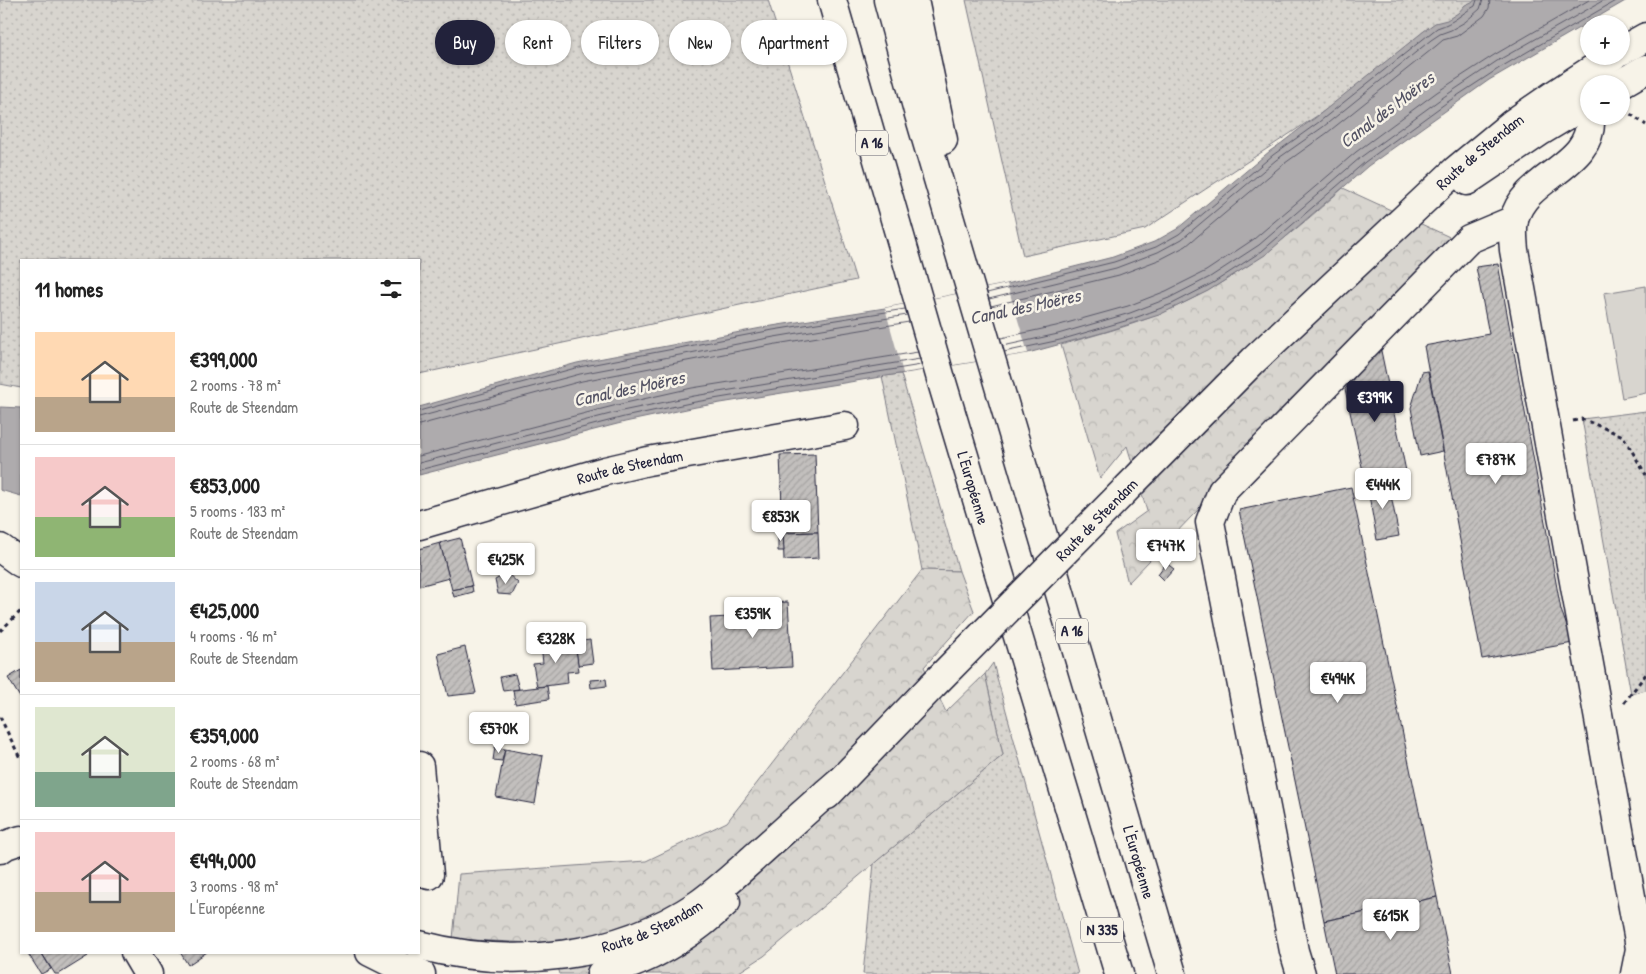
<!DOCTYPE html>
<meta charset="utf-8">
<style>
body{margin:0;font-family:"Patrick Hand",sans-serif;background:#f6f6f6;color:#222;height:100vh;display:flex;flex-direction:column;font-size:19px;white-space:nowrap}
*{box-sizing:border-box;margin:0}
p{font-size:16px;color:#767676}
.icon{flex:none;width:28px;height:28px;fill:none;stroke:currentColor;stroke-width:2;stroke-linecap:round;stroke-linejoin:round}
.map{position:relative;flex:1;overflow:hidden}
.drawer{position:absolute;left:20px;top:259px;width:400px;height:695px;display:flex;flex-direction:column;background:#fff;border-radius:0px;box-shadow:0 1px 4px #0004}
.drawer>*{flex:none}
.top-card{position:absolute;left:435px;top:20px;width:475px;height:45px;display:flex;gap:10px}
.tools{position:absolute;left:1580px;top:15px;display:grid;gap:10px}
.tools a{display:grid;place-items:center;width:50px;height:50px;border-radius:50%;background:#fff;box-shadow:0 1px 4px #0004;font-size:25px}
.price{position:absolute;translate:-50% -42px;padding:0 11px;border-radius:5px;background:#fff;color:#222;font-size:16px;line-height:32px;filter:drop-shadow(0 1px 2px #0008)}
.price::after{content:'';position:absolute;left:50%;top:30px;width:15px;height:11px;margin-left:-8px;background:inherit;clip-path:polygon(0 0,100% 0,50% 100%)}
.price.selected{background:#22223b;color:#fff}
ul{padding:0;list-style:none}
li{display:flex;align-items:center;gap:15px;height:125px;padding:0 15px}
li+li{border-top:1px solid #e0e0e0}
li span{display:grid;place-items:center;flex:none;width:140px;height:100px;border-radius:0px;color:#555}
li>.icon{margin-inline-start:auto}
span .icon{width:60px;height:60px;fill:#fffc;stroke-width:1}
li b{font-size:21px}
h2{display:flex;justify-content:space-between;align-items:center;height:60px;padding:0 15px;font-size:21px}
.chip{padding:0 18px;border-radius:22px;background:#fff;box-shadow:0 1px 4px #0004;font-size:18px;line-height:45px}
.chip.selected{background:#22223b;color:#fff}
.map>svg:first-child{display:block}
</style>
<div class="map">
<svg width="1646" height="974" viewBox="0 0 1646 974">
<defs>
<pattern id="green-dots" width="8" height="8" patternUnits="userSpaceOnUse" patternTransform="scale(1.25)"><rect width="8" height="8" fill="#d8d5cf"/><path d="M2 2h.1M6 6h.1" fill="none" stroke="#b9b7b3" stroke-width="1.8" stroke-linecap="round"/></pattern>
<pattern id="forest-crowns" width="20" height="18" patternUnits="userSpaceOnUse" patternTransform="scale(1.25)"><rect width="20" height="18" fill="#d8d5cf"/><path d="M2 6a3 3 0 1 1 6 0M12 15a3 3 0 1 1 6 0" fill="none" stroke="#b9b7b3"/></pattern>
<pattern id="building-hatch" width="6" height="6" patternUnits="userSpaceOnUse" patternTransform="scale(1.25)"><rect width="6" height="6" fill="#c2bfbd"/><path d="M-1 1l2-2M0 6l6-6M5 7l2-2" fill="none" stroke="#a6a4a3"/></pattern>
</defs>
<rect width="100%" height="100%" fill="#f7f3e8"/>
<filter id="ink" filterUnits="userSpaceOnUse"><feTurbulence type="fractalNoise" baseFrequency=".02" numOctaves="2"/><feDisplacementMap in="SourceGraphic" scale="10" xChannelSelector="R" yChannelSelector="G"/><feConvolveMatrix kernelMatrix="1 2 1 2 8 2 1 2 1" color-interpolation-filters="sRGB"/></filter>
<g filter="url(#ink)">
<g fill="url(#green-dots)" stroke="#7d7c85">
<path d="M0 0H768L856 280 419 374V260H21V388L0 384Z"/>
<path d="M966 0H1493L1145 229 1023 256Z"/>
<path d="M901 374 959 571 922 570 882 376Z"/>
<path d="M1646 411V690L1631 694 1582 419Z"/>
<path d="M993 663 1078 974H863L874 863 1003 755 985 674Z"/>
</g>
<g fill="url(#forest-crowns)" stroke="#7d7c85">
<path d="M1343 188 1456 240 1128 583 1115 534 1147 511 1127 446 1100 479 1061 345C1094 335 1128 327 1159 314 1232 284 1285 240 1343 188Z"/>
<path d="M922 570 959 571 974 611 924 667 946 712 985 674 1003 755 764 956 736 974H560L551 944 453 939 459 874 646 861 727 822Z"/>
</g>
<path fill="#d8d5cf" stroke="#7d7c85" d="M1646 286V393L1622 398 1604 293Z"/>
<g fill="#aeabad" stroke="#76747f">
<path d="M1476 0H1627L1489 80 1368 166 1265 255 1208 291 1159 315 1105 332 1028 353 696 407 625 422 419 475V407L577 363 772 326 885 308 1007 284 1113 257 1154 242 1177 229 1270 151C1286 141 1299 128 1315 118L1424 31 1435 23 1447 20 1458 13 1465 5Z"/>
<path d="M0 407 21 408V496L0 490Z"/>
</g>
<path fill="#f7f3e8" d="M1007 284 1028 353 903 373 885 308Z"/>
<g fill="none" stroke-linecap="round" stroke-linejoin="round">
<g stroke="#5a5969" stroke-width="1">
<path d="M987 293 1114 262 1156 247 1179 234 1273 155 1319 122 1437 28C1456 22 1459 15 1475 6L1477 0"/>
<path d="M989 299 1116 268 1158 252 1182 239 1276 160 1323 127 1431 40 1440 34 1451 30 1465 22 1480 9 1483 0"/>
<path d="M991 306 1119 275 1161 259 1186 246 1281 166 1327 133 1436 46 1443 40 1457 36 1484 16 1489 8 1490 0"/>
<path d="M1001 338 1056 326 1128 306 1166 291 1206 271 1254 239 1356 152 1437 92 1494 55 1589 0"/>
<path d="M1003 346 1058 334 1130 313 1169 298 1210 277 1259 245 1361 157 1442 98 1497 61 1604 0"/>
<path d="M1004 352 1060 340 1132 319 1172 304 1213 283 1262 251 1365 162 1446 103 1501 67 1617 0"/>
<path d="M419 411 579 367 773 330 905 309"/>
<path d="M419 417 580 374 774 337 907 315"/>
<path d="M419 425 582 381 776 344 909 322"/>
<path d="M419 456 621 404 692 388 918 352"/>
<path d="M419 463 622 411 694 396 920 359"/>
<path d="M419 470 624 417 695 402 921 365"/>
</g>
</g>
<g fill="url(#building-hatch)" stroke="#22223b">
<path d="M1498 264 1561 610 1573 643 1482 659 1424 346 1489 334 1476 267Z"/>
<path d="M1380 346 1407 476 1366 485 1345 389Z"/>
<path d="M1428 371 1443 451 1420 456 1411 408 1422 372Z"/>
<path d="M815 454 818 532 783 533 780 455Z"/>
<path d="M1388 480 1399 536 1377 540 1367 484Z"/>
<path d="M1351 487 1437 897 1324 921 1239 510Z"/>
<path d="M818 532 819 558 784 560 783 533Z"/>
<path d="M778 533H783L784 551H778Z"/>
<path d="M460 538 472 586 452 590 440 543Z"/>
<path d="M440 543 449 578 419 586V549Z"/>
<path d="M1166 563 1174 569 1164 580 1158 574Z"/>
<path d="M507 573 518 583 512 595 498 594 495 580Z"/>
<path d="M472 586 473 592 454 597 452 590Z"/>
<path d="M788 602 792 667 713 671 710 618 750 616 749 604Z"/>
<path d="M590 640 593 663 578 665 575 642Z"/>
<path d="M575 642 579 671 567 672 568 683 537 687 533 664 543 663 541 646Z"/>
<path d="M465 647 476 693 448 696 438 654Z"/>
<path d="M21 670V699L8 678Z"/>
<path d="M515 674 519 689 503 691 500 677Z"/>
<path d="M606 679 607 686 591 688 590 680Z"/>
<path d="M547 686 549 699 515 704 513 690Z"/>
<path d="M495 747 505 749 502 761 493 760Z"/>
<path d="M505 749 543 756 535 804 496 797Z"/>
<path d="M1437 897 1453 974H1335L1324 921Z"/>
<path d="M27 952H41L51 969 41 974Z"/>
<path d="M41 952H86L88 956 59 974H55Z"/>
<path d="M180 952H207L188 965Z"/>
</g>
<g fill="none" stroke-linecap="round" stroke-linejoin="round">
<g stroke="#22223b" stroke-width="31">
<g id="minor">
<path d="M1621 51 1646 37"/>
<path d="M1620 84 1646 69"/>
<path d="M1590 116C1595 167 1524 175 1514 220 1512 229 1513 240 1514 250L1638 935 1640 949 1635 974"/>
<path d="M1467 181 1541 131 1589 102"/>
<path id="s1" d="M1143 472 1254 360 1456 170 1513 123 1555 94 1613 56"/>
<path id="s2" d="M419 525 605 471 648 461 845 426"/>
<path d="M0 548 21 563"/>
<path d="M419 766 429 875"/>
<path d="M827 795 932 686"/>
<path d="M0 849 6 845 21 840"/>
<path id="s3" d="M419 945C513 970 617 959 699 904 720 889 738 872 757 855 784 831 811 806 839 782"/>
<path d="M135 952 148 974"/>
<path d="M370 952 394 964 421 974"/>
<path d="M601 974C649 961 690 937 726 902"/>
<path d="M1301 974 1294 951 1210 522 1222 491 1469 239 1514 220"/>
</g>
</g>
<g stroke="#22223b" stroke-width="31">
<g id="highway">
<path id="s4" d="M832 0 941 379 1119 974"/>
<path id="s5" d="M888 0 918 111 1172 974"/>
<path d="M914 0 943 140"/>
</g>
</g>
<g stroke="#22223b" stroke-width="3" stroke-dasharray="4 4" stroke-linecap="butt">
<path d="M1623 112 1629 113 1646 125"/>
<path d="M1573 421 1582 419 1623 436 1646 475"/>
<path d="M0 631 21 611"/>
<path d="M1624 703 1646 674"/>
<path d="M0 717 21 760"/>
</g>
<use href="#minor" stroke="#f7f3e8" stroke-width="28"/>
<use href="#highway" stroke="#f7f3e8" stroke-width="28"/>
<g stroke="#22223b" stroke-width="31" stroke-linecap="butt">
<g id="minor-bridge">
<path id="s6" d="M932 686 1143 472"/>
</g>
</g>
<use href="#minor-bridge" stroke="#f7f3e8" stroke-width="28"/>
</g>
</g>
<g text-anchor="middle" stroke-width="5" stroke-linejoin="round" paint-order="stroke">
<g fill="#f7f3e8" stroke="#62616f" stroke-width="1">
<rect x="856" y="130.5" width="32" height="25" rx="4"/>
<rect x="1056" y="618.5" width="32" height="25" rx="4"/>
<rect x="1081" y="917.5" width="42" height="25" rx="4"/>
</g>
<g font-size="15" font-weight="bold" fill="#22223b">
<text x="872" y="148">A 16</text>
<text x="1072" y="636">A 16</text>
<text x="1102" y="935">N 335</text>
</g>
<g font-size="16" fill="#22223b" stroke="#f7f3e8">
<text dy="6" stroke="none"><textPath href="#s1" startOffset="465">Route de Steendam</textPath></text>
<text dy="6" stroke="none"><textPath href="#s2" startOffset="219">Route de Steendam</textPath></text>
<text dy="6" stroke="none"><textPath href="#s4" startOffset="508">L'Européenne</textPath></text>
<text dy="6" stroke="none"><textPath href="#s6" startOffset="234">Route de Steendam</textPath></text>
<text dy="6" stroke="none"><textPath href="#s5" startOffset="898">L'Européenne</textPath></text>
<text dy="6" stroke="none"><textPath href="#s3" startOffset="239">Route de Steendam</textPath></text>
</g>
<g font-size="18" font-style="italic" fill="#535263" stroke="#f7f3e8">
<text transform="translate(1387 110) rotate(-37)" y="6">Canal des Moëres</text>
<text transform="translate(1025 307) rotate(-12)" y="6">Canal des Moëres</text>
<text transform="translate(629 389) rotate(-12)" y="6">Canal des Moëres</text>
</g>
</g>
</svg>
<div class="tools">
<a>+</a>
<a>−</a>
</div>
<b class="price selected" style="left:1375px;top:423px">€399K</b>
<b class="price" style="left:1496px;top:485px">€787K</b>
<b class="price" style="left:1383px;top:510px">€444K</b>
<b class="price" style="left:781px;top:542px">€853K</b>
<b class="price" style="left:1166px;top:571px">€747K</b>
<b class="price" style="left:506px;top:585px">€425K</b>
<b class="price" style="left:753px;top:639px">€359K</b>
<b class="price" style="left:556px;top:664px">€328K</b>
<b class="price" style="left:1338px;top:704px">€494K</b>
<b class="price" style="left:499px;top:754px">€570K</b>
<b class="price" style="left:1391px;top:941px">€615K</b>
<div class="top-card">
<a class="chip selected">Buy</a>
<a class="chip">Rent</a>
<a class="chip">Filters</a>
<a class="chip">New</a>
<a class="chip">Apartment</a>
</div>
<section class="drawer">
<h2>11 homes<svg class="icon" aria-label="filters" viewBox="0 0 24 24"><path d="M4 7h16M4 17h16"/><circle cx="9" cy="7" r="2"/><circle cx="15" cy="17" r="2"/></svg></h2>
<ul>
<li><span style="background:linear-gradient(#ffd9b3 65%,#b9a48a 0)"><svg class="icon" aria-label="home" viewBox="0 0 24 24"><path d="M3 11l9-7 9 7M6 9v11h12V9"/></svg></span><div><b>€399,000</b><p>2 rooms · 78 m²</p><p>Route de Steendam</p></div></li>
<li><span style="background:linear-gradient(#f6c9c9 60%,#8fb573 0)"><svg class="icon" aria-label="home" viewBox="0 0 24 24"><path d="M3 11l9-7 9 7M6 9v11h12V9"/></svg></span><div><b>€853,000</b><p>5 rooms · 183 m²</p><p>Route de Steendam</p></div></li>
<li><span style="background:linear-gradient(#c9d6e8 60%,#b9a48a 0)"><svg class="icon" aria-label="home" viewBox="0 0 24 24"><path d="M3 11l9-7 9 7M6 9v11h12V9"/></svg></span><div><b>€425,000</b><p>4 rooms · 96 m²</p><p>Route de Steendam</p></div></li>
<li><span style="background:linear-gradient(#dfe7d0 65%,#7fa58c 0)"><svg class="icon" aria-label="home" viewBox="0 0 24 24"><path d="M3 11l9-7 9 7M6 9v11h12V9"/></svg></span><div><b>€359,000</b><p>2 rooms · 68 m²</p><p>Route de Steendam</p></div></li>
<li><span style="background:linear-gradient(#f6c9c9 60%,#b9a48a 0)"><svg class="icon" aria-label="home" viewBox="0 0 24 24"><path d="M3 11l9-7 9 7M6 9v11h12V9"/></svg></span><div><b>€494,000</b><p>3 rooms · 98 m²</p><p>L'Européenne</p></div></li>
</ul>
</section>
</div>
